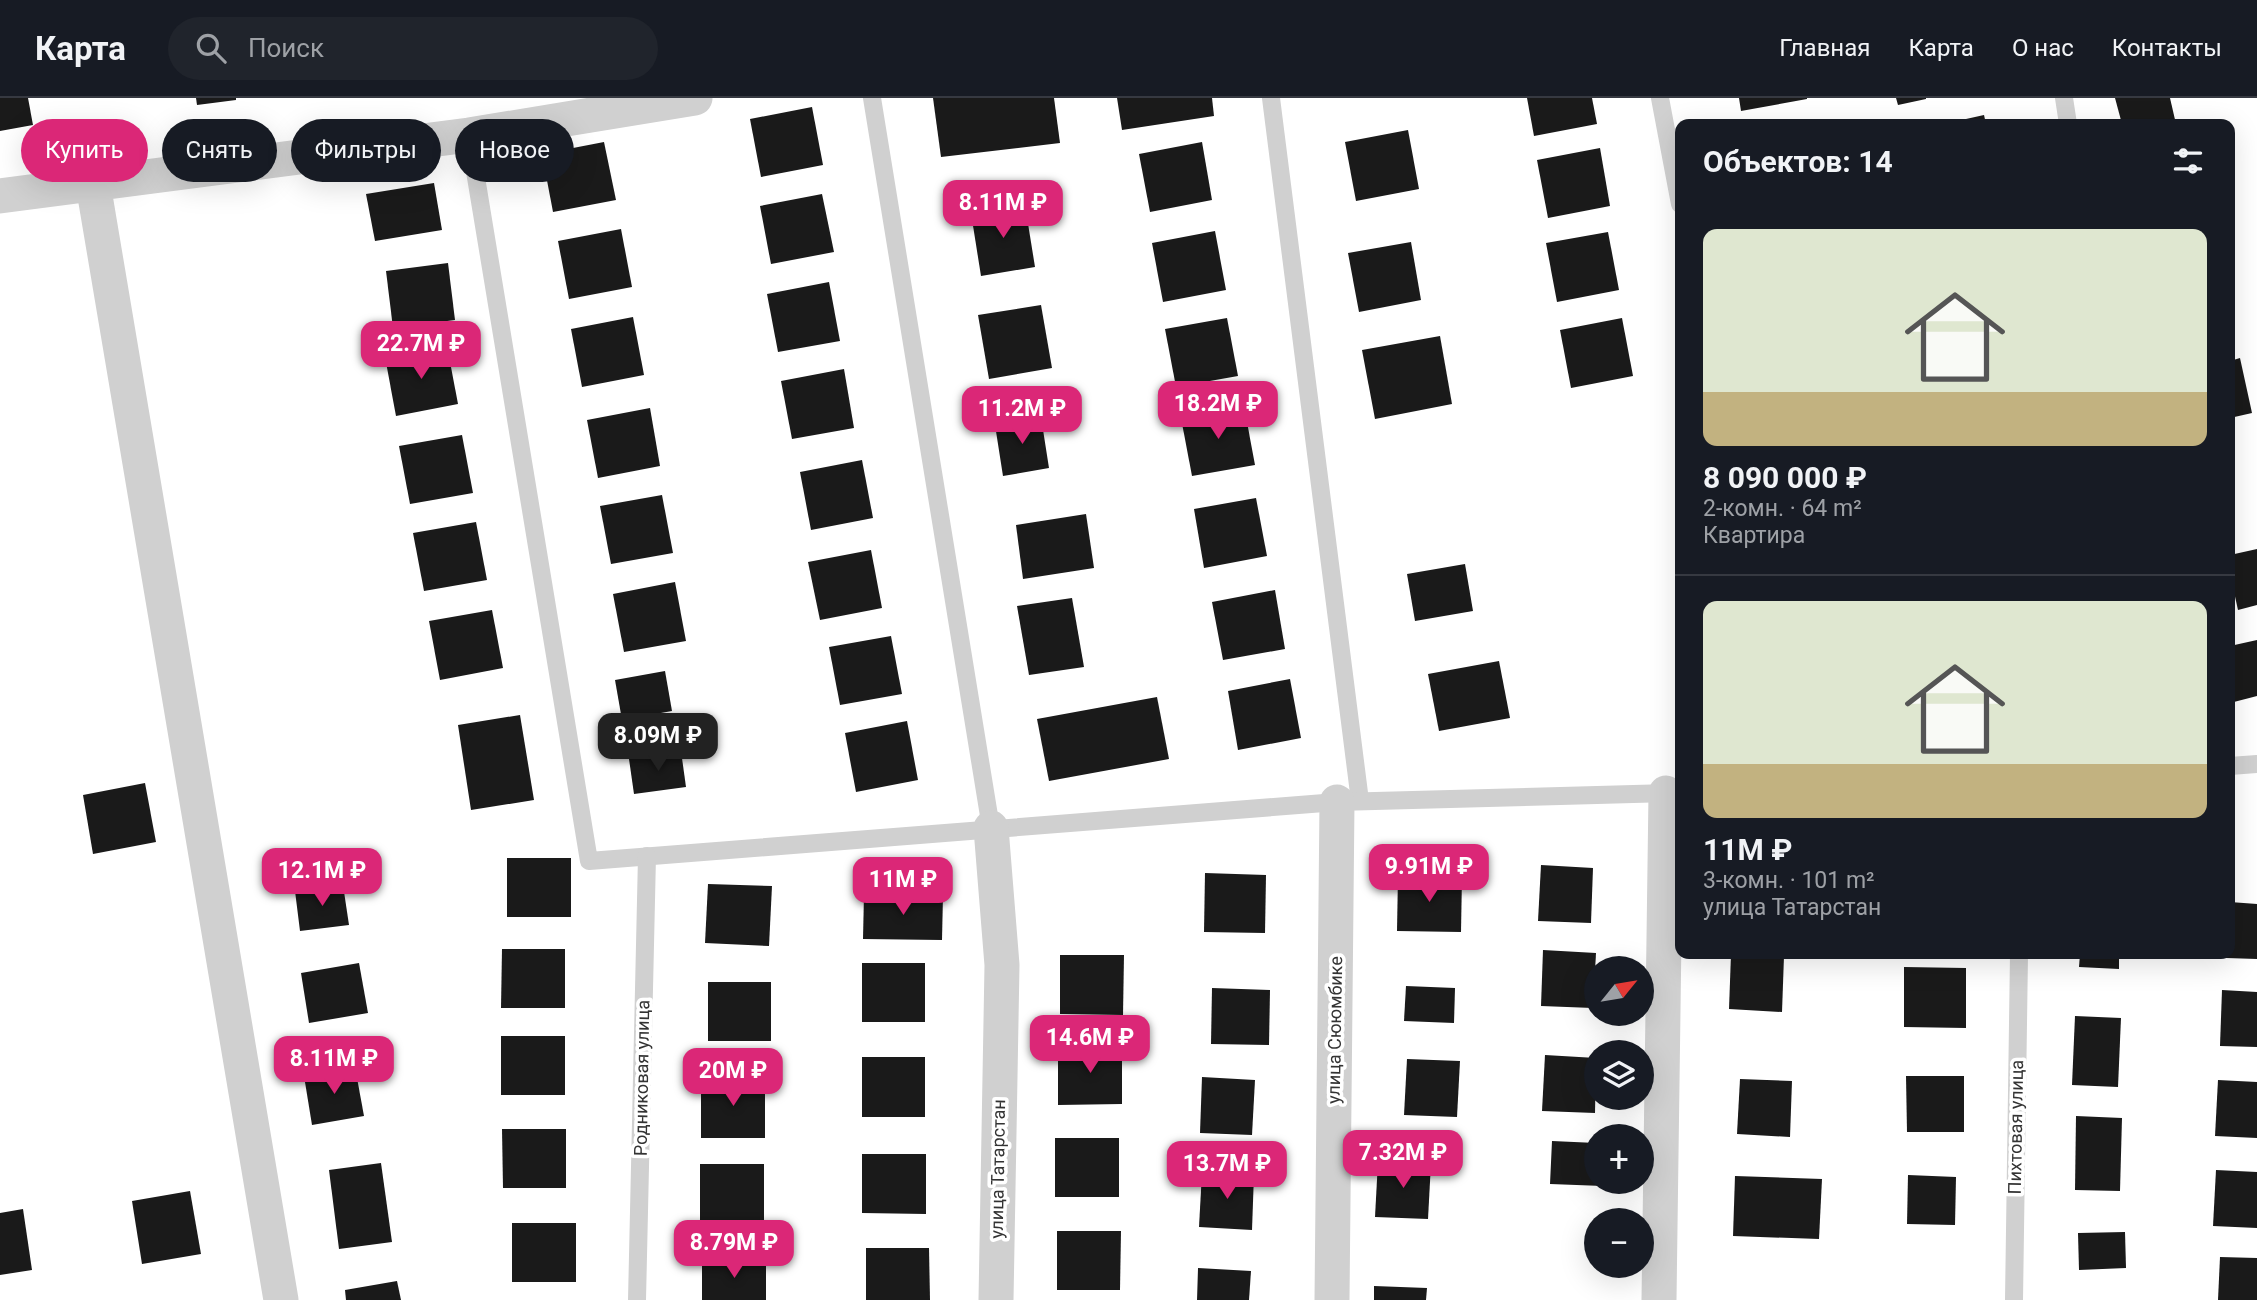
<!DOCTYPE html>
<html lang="ru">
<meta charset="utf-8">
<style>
body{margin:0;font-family:Roboto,sans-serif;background:#20242c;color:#f1f3f6;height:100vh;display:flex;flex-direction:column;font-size:26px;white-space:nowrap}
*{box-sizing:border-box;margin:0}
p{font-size:23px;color:#9ea1a6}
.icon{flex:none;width:38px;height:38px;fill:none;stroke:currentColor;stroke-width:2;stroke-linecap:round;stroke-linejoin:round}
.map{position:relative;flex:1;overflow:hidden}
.drawer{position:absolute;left:1675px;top:21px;width:560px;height:840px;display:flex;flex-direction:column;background:#171b24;border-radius:14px;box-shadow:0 7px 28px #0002}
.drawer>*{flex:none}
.hud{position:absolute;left:21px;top:21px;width:665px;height:63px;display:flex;gap:14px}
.needle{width:46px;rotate:60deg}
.fabs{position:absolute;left:1584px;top:858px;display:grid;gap:14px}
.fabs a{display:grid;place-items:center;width:70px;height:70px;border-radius:50%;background:#171b24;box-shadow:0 7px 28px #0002;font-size:35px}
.price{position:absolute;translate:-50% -60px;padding:0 16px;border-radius:14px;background:#db2777;color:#fff;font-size:23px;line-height:46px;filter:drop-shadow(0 2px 4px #0008)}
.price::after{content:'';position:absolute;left:50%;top:42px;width:21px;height:16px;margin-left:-10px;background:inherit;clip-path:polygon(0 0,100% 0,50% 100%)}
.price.current{background:#222;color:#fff}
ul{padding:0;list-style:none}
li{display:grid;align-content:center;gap:14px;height:371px;padding:0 28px}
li+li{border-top:2px solid #363941}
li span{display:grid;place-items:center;height:217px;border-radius:14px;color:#555}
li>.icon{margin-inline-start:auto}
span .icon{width:126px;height:126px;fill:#fffc;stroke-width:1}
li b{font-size:30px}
h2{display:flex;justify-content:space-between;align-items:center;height:84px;padding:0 28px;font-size:30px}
.chip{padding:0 24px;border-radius:32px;background:#171b24;box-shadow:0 7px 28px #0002;font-size:24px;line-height:63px}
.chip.current{background:#db2777;color:#fff}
header{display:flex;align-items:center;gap:42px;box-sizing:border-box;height:98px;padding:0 35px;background:#171b24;border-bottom:2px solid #363941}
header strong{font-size:33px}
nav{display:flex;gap:38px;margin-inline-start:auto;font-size:24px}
.search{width:490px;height:63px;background:#20242c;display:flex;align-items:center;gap:18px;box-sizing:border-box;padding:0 24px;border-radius:38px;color:#9ea1a6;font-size:26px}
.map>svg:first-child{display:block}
</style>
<header>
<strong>Карта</strong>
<div class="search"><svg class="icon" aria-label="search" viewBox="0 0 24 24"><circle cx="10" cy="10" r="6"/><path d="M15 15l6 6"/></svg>Поиск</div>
<nav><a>Главная</a><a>Карта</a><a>О нас</a><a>Контакты</a></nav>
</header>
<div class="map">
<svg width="2257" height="1202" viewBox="0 0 2257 1202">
<rect width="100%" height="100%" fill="#fff"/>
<g fill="#1a1a1a">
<path d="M0 0H28L33 27 0 33Z"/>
<path d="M196 0H236V2L197 7Z"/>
<path d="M933 0H1054L1060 45 941 59Z"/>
<path d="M1117 0H1212L1214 18 1122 32Z"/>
<path d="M1527 0H1592L1597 26 1534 38Z"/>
<path d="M1739 0H1807V1L1741 13Z"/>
<path d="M1896 0H1926V1L1898 7Z"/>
<path d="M2115 0H2170L2176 26H2122Z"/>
<path d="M812 9 823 67 761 79 750 21Z"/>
<path d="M1984 17 1986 26H1948V25Z"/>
<path d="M1408 32 1419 91 1356 103 1345 44Z"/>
<path d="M604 44 616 102 553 114 542 56Z"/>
<path d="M1202 44 1212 102 1150 114 1139 56Z"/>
<path d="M1600 50 1610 108 1548 120 1537 62Z"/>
<path d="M434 85 442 132 375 143 366 96Z"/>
<path d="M822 96 834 154 771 166 760 108Z"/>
<path d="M1025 107 1035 169 981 178 971 115Z"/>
<path d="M621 131 632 189 569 201 558 143Z"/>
<path d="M1215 133 1226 192 1163 204 1152 145Z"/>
<path d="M1608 134 1619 192 1557 204 1546 145Z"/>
<path d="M1411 144 1421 202 1359 214 1348 155Z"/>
<path d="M448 165 455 222 393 230 386 173Z"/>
<path d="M829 184 840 243 778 254 767 196Z"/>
<path d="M1041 207 1052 270 989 281 978 217Z"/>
<path d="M633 219 644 277 582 289 571 231Z"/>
<path d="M1227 220 1238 278 1176 289 1165 231Z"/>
<path d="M1622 220 1633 278 1571 290 1560 232Z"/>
<path d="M1440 238 1452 306 1375 321 1362 252Z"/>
<path d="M447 248 458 306 396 318 385 259Z"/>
<path d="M2240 260 2252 315 2230 320V263Z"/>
<path d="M844 271 854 330 792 341 781 283Z"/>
<path d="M1244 308 1255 367 1192 378 1181 320Z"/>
<path d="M650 310 660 368 598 380 587 322Z"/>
<path d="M1041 319 1049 370 1003 378 995 327Z"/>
<path d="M462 337 473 395 410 406 399 348Z"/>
<path d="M862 362 873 420 811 432 800 374Z"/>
<path d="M2230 395 2235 416 2230 418Z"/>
<path d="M662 397 673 455 611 466 600 408Z"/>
<path d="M1256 400 1267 458 1204 470 1194 411Z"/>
<path d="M1086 416 1094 470 1023 481 1016 427Z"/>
<path d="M476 424 487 482 424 493 413 435Z"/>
<path d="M2257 451V507L2238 512 2230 476V457Z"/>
<path d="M871 452 882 510 820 522 808 464Z"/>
<path d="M1465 466 1473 513 1415 523 1407 476Z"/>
<path d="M675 484 686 543 624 554 613 496Z"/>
<path d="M1275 492 1285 551 1223 562 1212 504Z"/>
<path d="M1072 500 1084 569 1029 577 1017 508Z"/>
<path d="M492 512 503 570 440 582 429 523Z"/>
<path d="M891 538 902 596 840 607 829 549Z"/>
<path d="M2257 542V598L2230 605V548Z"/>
<path d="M1499 563 1510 620 1439 633 1428 576Z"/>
<path d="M665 573 672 613 622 622 615 582Z"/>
<path d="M1290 581 1301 640 1238 652 1228 593Z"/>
<path d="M1157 599 1169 661 1049 683 1037 621Z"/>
<path d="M520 617 534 702 471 712 458 627Z"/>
<path d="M907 623 918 682 856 694 845 635Z"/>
<path d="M681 653 686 689 634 696 629 661Z"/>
<path d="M145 685 156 744 93 756 83 697Z"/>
<rect x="507" y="760" width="64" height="59"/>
<path d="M1541 767 1593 770 1591 825 1538 823Z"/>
<path d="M1205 775 1266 777 1265 835 1204 834Z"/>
<path d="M1398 777 1462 778 1461 834 1397 833Z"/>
<path d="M708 786 772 788 769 848 705 845Z"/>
<path d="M343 787 349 827 300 833 295 793Z"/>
<path d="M864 796 943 797 942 842 863 841Z"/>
<path d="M2230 804 2257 806V861L2226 860V856H2230Z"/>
<path d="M502 851H565V910H501Z"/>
<path d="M1543 852 1596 855 1593 910 1541 908Z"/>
<path d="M1731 856 1784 858 1782 914 1729 911Z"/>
<path d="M2080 856H2119V871L2079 869Z"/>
<path d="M1060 857H1124L1123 917 1060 916Z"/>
<path d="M359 865 368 915 309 925 301 875Z"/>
<rect x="862" y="865" width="63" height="59"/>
<path d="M1904 869 1966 870V930L1904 929Z"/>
<rect x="708" y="884" width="63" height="59"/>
<path d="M1406 888 1455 890 1454 925 1404 923Z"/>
<path d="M1212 890 1270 892 1269 947 1211 946Z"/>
<path d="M2222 892 2257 894V949L2220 948Z"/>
<path d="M2075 918 2121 920 2118 989 2072 987Z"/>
<rect x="501" y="938" width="64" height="59"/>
<path d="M1058 947H1122V1006L1058 1007Z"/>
<path d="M1545 957 1596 960 1595 1015 1542 1013Z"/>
<rect x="862" y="959" width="63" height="60"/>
<path d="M1407 961 1460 963 1457 1019 1404 1017Z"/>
<path d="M355 969 364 1018 312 1027 304 978Z"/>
<path d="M1906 978H1964V1034H1907Z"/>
<path d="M1202 979 1255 982 1252 1037 1200 1035Z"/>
<path d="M701 980 765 981V1040H701Z"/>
<path d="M1740 981 1792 983 1790 1039 1737 1036Z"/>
<path d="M2218 982 2257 984V1040L2215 1038Z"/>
<path d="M2076 1018 2122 1020 2120 1093 2075 1092Z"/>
<path d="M502 1031H566V1090H503Z"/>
<rect x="1055" y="1040" width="64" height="59"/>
<path d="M1552 1043 1596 1045V1083H1603V1088L1550 1086Z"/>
<path d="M862 1056H926V1116L862 1115Z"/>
<path d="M1378 1063 1431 1065 1428 1121 1375 1119Z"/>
<path d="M381 1065 392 1144 339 1151 329 1072Z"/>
<rect x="700" y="1066" width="64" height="59"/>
<path d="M2216 1072 2257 1074V1130L2213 1128Z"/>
<path d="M1202 1074 1254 1076 1252 1132 1199 1129Z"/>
<path d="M1908 1077 1956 1079 1955 1127 1907 1126Z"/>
<path d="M1735 1078 1822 1081 1819 1141 1733 1138Z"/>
<path d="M190 1093 201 1156 142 1166 132 1103Z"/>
<path d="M23 1111 32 1172 0 1177V1115Z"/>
<rect x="512" y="1125" width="64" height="59"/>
<path d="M1057 1133H1121L1120 1192H1057Z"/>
<path d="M2125 1134 2126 1170 2079 1172 2078 1135Z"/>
<path d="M866 1150H929L930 1202H866Z"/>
<path d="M2220 1159 2257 1160V1202H2218Z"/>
<rect x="702" y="1162" width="64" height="40"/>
<path d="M1198 1170 1251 1173 1249 1202H1197Z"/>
<path d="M397 1183 401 1202H346L345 1192Z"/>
<path d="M1374 1188 1427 1190 1426 1202H1374Z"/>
</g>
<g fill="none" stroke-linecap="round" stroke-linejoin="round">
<g stroke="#d0d0d0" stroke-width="18">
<path d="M872 0 991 730"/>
<path d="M1271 0 1360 703"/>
<path d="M1660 0 1680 106"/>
<path d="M2064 0 2068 26"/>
<path d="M469 37 589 763 1337 704 1670 695"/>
<path d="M2230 668 2257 666"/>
<path d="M637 1202 647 758"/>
<path d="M2014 1202 2019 856"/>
</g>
<g stroke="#d0d0d0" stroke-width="35">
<path d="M93 86 281 1202"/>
<path d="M0 98 469 37 695 0"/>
<path d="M991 730 1002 867 996 1202"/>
<path d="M1332 1202 1337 704"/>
<path d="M1659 1202 1666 695"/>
</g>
</g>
<g text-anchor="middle" stroke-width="7" stroke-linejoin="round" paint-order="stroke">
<g font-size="18" fill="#333" stroke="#fff">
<text transform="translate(1335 932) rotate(-89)" y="6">улица Сююмбике</text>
<text transform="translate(642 980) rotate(-89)" y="6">Родниковая улица</text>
<text transform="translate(2016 1029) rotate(-89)" y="6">Пихтовая улица</text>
<text transform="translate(998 1071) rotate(-89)" y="6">улица Татарстан</text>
</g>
</g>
</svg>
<div class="fabs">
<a><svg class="needle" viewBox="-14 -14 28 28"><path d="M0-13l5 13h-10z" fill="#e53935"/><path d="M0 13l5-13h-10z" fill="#9ea1a6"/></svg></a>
<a><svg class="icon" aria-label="layers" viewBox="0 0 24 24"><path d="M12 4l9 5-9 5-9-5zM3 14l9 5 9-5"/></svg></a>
<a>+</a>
<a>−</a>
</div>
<b class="price" style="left:1003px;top:142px">8.11M ₽</b>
<b class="price" style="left:421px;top:283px">22.7M ₽</b>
<b class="price" style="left:1218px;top:343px">18.2M ₽</b>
<b class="price" style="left:1022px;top:348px">11.2M ₽</b>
<b class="price current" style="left:658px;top:675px">8.09M ₽</b>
<b class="price" style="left:1429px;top:806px">9.91M ₽</b>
<b class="price" style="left:322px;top:810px">12.1M ₽</b>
<b class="price" style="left:903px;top:819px">11M ₽</b>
<b class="price" style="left:1090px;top:977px">14.6M ₽</b>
<b class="price" style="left:334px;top:998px">8.11M ₽</b>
<b class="price" style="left:733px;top:1010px">20M ₽</b>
<b class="price" style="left:1403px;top:1092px">7.32M ₽</b>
<b class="price" style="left:1227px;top:1103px">13.7M ₽</b>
<b class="price" style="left:734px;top:1182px">8.79M ₽</b>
<div class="hud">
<a class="chip current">Купить</a>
<a class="chip">Снять</a>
<a class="chip">Фильтры</a>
<a class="chip">Новое</a>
</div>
<section class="drawer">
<h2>Объектов: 14<svg class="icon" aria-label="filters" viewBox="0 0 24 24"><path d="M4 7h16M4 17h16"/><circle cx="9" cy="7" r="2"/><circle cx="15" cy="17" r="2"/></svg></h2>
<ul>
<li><span style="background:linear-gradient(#dfe7d0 75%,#c2b280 0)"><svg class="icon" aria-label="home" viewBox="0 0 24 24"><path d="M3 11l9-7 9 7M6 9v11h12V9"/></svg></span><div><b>8 090 000 ₽</b><p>2-комн. · 64 m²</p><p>Квартира</p></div></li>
<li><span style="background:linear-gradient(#dfe7d0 75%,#c2b280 0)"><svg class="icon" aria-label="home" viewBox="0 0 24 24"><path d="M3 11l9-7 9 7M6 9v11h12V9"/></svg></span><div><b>11M ₽</b><p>3-комн. · 101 m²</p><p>улица Татарстан</p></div></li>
</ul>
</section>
</div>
